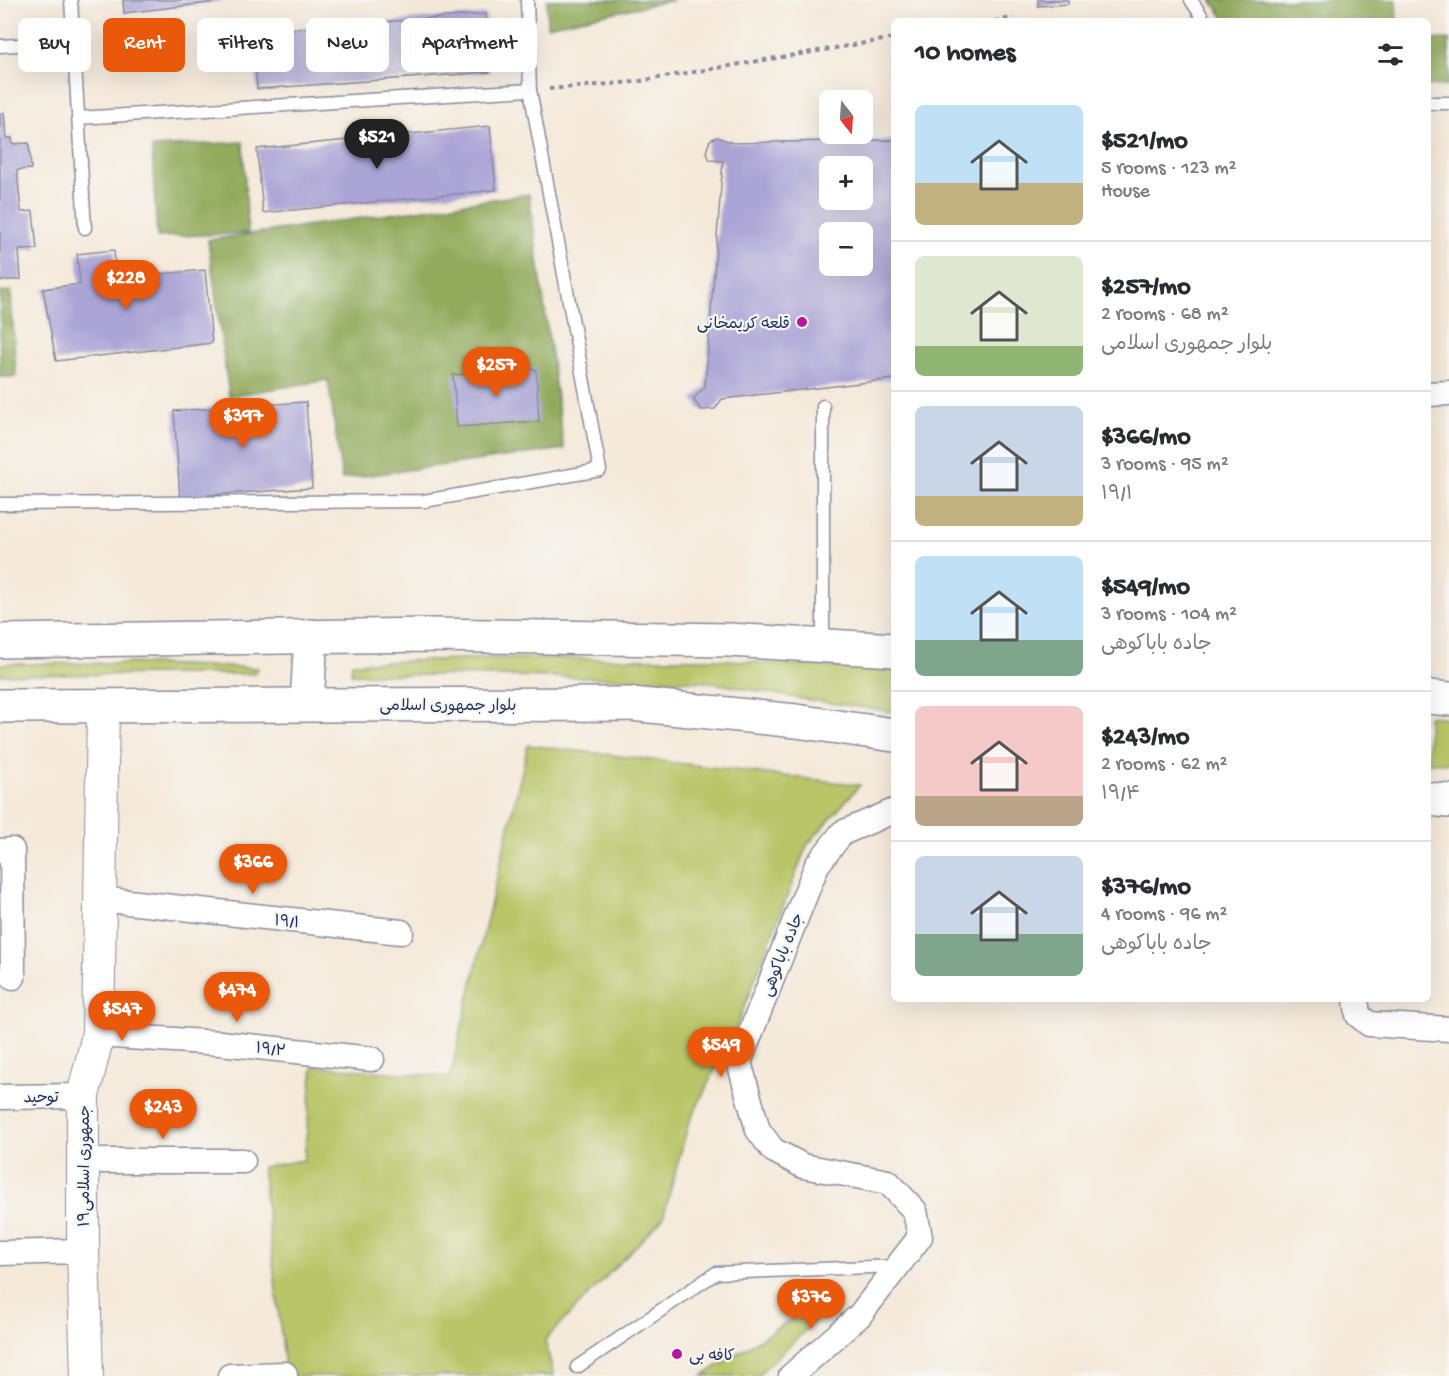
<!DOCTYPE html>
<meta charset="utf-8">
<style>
body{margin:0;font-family:"Gochi Hand","Playpen Sans Arabic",sans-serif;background:#f2f2f3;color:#2b2b33;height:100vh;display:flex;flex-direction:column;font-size:22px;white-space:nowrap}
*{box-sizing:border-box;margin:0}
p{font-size:20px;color:#7c7c81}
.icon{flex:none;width:33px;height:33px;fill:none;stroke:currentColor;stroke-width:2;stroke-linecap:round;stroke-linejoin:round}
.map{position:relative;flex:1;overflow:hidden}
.details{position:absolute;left:891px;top:18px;width:540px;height:984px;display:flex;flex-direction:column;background:#fff;border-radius:9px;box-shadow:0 6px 24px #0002}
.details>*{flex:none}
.guide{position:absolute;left:18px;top:18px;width:570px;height:54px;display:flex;gap:12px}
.needle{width:39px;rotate:163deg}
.controls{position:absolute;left:819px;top:90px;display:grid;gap:12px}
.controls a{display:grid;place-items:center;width:54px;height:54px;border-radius:9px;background:#fff;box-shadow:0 6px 24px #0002;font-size:30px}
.price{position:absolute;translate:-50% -51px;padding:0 14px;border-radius:21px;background:#ea580c;color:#fff;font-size:20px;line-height:39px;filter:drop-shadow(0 2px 3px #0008)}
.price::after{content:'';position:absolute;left:50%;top:36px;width:18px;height:14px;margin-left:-9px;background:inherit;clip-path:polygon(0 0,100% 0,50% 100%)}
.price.active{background:#222;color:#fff}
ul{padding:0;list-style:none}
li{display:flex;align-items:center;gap:18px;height:150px;padding:0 24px}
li+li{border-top:2px solid #e1e1e2}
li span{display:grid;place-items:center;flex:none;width:168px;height:120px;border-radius:9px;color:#555}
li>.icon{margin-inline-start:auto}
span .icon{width:72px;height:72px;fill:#fffc;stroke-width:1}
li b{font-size:26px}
h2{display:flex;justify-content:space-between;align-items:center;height:72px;padding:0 24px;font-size:26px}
.chip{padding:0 21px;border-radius:9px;background:#fff;box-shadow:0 6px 24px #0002;font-size:21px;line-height:54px}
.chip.active{background:#ea580c;color:#fff}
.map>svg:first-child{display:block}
</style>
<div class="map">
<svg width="1449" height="1376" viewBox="0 0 1449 1376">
<rect width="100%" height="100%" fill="#f6f6f2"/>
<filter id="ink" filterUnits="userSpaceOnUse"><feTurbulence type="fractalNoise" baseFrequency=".0167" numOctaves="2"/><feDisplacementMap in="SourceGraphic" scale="12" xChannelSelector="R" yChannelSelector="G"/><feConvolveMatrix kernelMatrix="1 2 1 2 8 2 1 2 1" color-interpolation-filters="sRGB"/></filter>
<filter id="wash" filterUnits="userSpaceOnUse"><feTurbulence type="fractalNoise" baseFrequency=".008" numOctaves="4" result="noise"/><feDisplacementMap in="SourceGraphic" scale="24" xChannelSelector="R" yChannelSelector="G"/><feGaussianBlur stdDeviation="1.35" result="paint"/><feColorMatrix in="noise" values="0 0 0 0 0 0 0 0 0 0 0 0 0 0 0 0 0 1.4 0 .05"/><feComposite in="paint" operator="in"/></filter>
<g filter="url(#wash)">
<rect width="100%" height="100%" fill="#f5e9d9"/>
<g fill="#b9c567" stroke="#6a7a62" stroke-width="1.5">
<path d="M488 658 713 659 894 671V712L802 699 709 682 568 677 351 674 352 663Z"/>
<path d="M129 663 258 668 254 674 0 675V664Z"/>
<path d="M1428 716 1449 718V763L1428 762Z"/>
<path d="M528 745 860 785 807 845 737 1025 688 1125 663 1218 545 1340 554 1376H286L262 1167 304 1160 313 1066 450 1077Z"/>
<path d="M838 1300 757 1376H702L799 1314Z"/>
</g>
<g fill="#92aa5c" stroke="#566c5d" stroke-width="1.5">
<path d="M547 0H674L547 26Z"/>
<path d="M1211 0H1396L1397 21H1226Z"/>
<path d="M1449 39V85L1428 86V40Z"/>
<path d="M243 142 248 233 157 237 152 147Z"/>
<path d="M529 194 564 449 342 479 328 380 229 396 208 240Z"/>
<path d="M11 291 16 377H0V292Z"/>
</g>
<g id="blocks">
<g fill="#aba4d6" fill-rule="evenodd">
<path d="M123 0H225V1L124 13Z"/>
<path d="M1038 0H1068V4L1038 6Z"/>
<path d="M486 14 490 72 257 89 253 32Z"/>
<path d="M4 113 6 138H12V144L29 143 31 169 17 170 21 212 33 211 37 249 19 250 21 279 0 281V114Z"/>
<path d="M490 126 496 190 263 213 257 149Z"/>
<path d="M717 137 733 143 894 140V379L722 399 715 409 701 410 693 399 705 387 723 161 710 160 706 152 710 140ZM830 166H862V200H830ZM830 232H862V266H830Z"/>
<path d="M114 250 116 278 205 270 212 343 56 361 43 289 80 284 77 254Z"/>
<path d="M536 369 539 421 457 427 453 375Z"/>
<path d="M306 402 312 488 180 497 174 411Z"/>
</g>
</g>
</g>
<g filter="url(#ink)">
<use href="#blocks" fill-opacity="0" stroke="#888c9c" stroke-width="1.5"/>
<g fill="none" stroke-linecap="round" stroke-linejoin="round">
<g stroke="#888c9c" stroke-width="15">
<g id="service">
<path d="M71 0 85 228"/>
<path d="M1191 0 1205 21"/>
<path d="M0 46 73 42"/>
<path d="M1428 103H1449"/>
<path d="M78 118 530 90"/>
<path d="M823 406V644"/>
<path d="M0 504 424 501 600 470 530 90 527 0"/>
<path d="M577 1367 716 1273 897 1266"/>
</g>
</g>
<g stroke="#888c9c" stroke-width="27">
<g id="minor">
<path d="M1428 394 1449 393"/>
<path d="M0 851 12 850 13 977"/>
<path d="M100 899 401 932"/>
<path d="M1356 999 1358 1015 1369 1024 1449 1029"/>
<path d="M98 1035 220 1043 372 1059"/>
<path d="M0 1097 83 1096"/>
<path d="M84 1161H243"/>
<path d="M0 1253 83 1251"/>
<path d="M230 1376 285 1374"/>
<path d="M791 1376 859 1316 920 1237 915 1211 888 1182 803 1166 773 1150 758 1130 739 1062 817 865 842 833 894 811"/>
</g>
</g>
<g stroke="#888c9c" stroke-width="34">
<path id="tertiary" d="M87 1376 83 1251V1096L98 1035 103 706"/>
</g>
<g stroke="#888c9c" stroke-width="36">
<g id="primary">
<path d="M0 641 433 635 729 640 894 650"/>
<path d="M1428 697 1449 699"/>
<path d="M307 704 311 636"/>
<path d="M0 706 631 704 796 721 894 735"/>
<path d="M1428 799 1449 801"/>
</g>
</g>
<g stroke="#888c9c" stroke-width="4" stroke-dasharray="4.5 4.5" stroke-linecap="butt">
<path d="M995 21 1013 18"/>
<path d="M549 89 634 82 894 38"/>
</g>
<use href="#service" stroke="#fff" stroke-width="12"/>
<use href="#minor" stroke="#fff" stroke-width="24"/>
<use href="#tertiary" stroke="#fff" stroke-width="32"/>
<use href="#primary" stroke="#fff" stroke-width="33"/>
</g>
</g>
<g fill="#b5179e" stroke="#f6f6f2" stroke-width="2">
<circle cx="802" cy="322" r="6"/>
<circle cx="677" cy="1354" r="6"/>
</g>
<g text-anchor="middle" stroke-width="4.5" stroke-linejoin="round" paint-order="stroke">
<g font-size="16" fill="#1b2f5e" stroke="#f6f6f2" text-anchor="end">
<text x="790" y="328">قلعه کریمخانی</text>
<text x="689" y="1360" text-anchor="start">کافه بی</text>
</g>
<g font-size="16" fill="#1b2f5e" stroke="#f6f6f2">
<text x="448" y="710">بلوار جمهوری اسلامی</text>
<text transform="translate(287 920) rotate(6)" y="6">۱۹/۱</text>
<text transform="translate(781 954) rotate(-68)" y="6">جاده باباکوهی</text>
<text transform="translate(271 1048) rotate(6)" y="6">۱۹/۲</text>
<text transform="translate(41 1096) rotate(-1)" y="6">توحید</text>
<text transform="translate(83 1166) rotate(-90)" y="6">جمهوری اسلامی۱۹</text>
</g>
</g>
</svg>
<div class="controls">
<a><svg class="needle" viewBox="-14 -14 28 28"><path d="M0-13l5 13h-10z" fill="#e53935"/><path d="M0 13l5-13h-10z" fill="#7c7c81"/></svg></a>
<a>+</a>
<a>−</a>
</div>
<b class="price active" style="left:377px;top:170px">$521</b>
<b class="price" style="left:126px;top:311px">$228</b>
<b class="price" style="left:496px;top:398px">$257</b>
<b class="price" style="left:243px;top:449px">$397</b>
<b class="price" style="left:253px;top:895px">$366</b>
<b class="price" style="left:237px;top:1023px">$474</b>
<b class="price" style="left:122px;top:1042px">$547</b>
<b class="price" style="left:721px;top:1078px">$549</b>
<b class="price" style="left:163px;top:1140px">$243</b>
<b class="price" style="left:811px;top:1330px">$376</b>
<div class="guide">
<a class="chip">Buy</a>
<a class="chip active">Rent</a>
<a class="chip">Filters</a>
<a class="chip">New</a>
<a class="chip">Apartment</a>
</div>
<section class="details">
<h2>10 homes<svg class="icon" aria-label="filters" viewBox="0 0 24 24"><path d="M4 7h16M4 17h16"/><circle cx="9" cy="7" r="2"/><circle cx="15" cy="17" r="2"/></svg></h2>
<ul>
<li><span style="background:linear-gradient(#bfe0f5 65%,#c2b280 0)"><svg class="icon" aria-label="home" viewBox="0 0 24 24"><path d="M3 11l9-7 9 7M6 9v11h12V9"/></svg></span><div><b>$521/mo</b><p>5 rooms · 123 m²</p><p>House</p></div></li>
<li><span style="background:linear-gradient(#dfe7d0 75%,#8fb573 0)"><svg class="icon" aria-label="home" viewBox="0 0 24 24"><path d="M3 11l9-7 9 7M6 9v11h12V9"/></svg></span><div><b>$257/mo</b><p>2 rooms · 68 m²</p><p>بلوار جمهوری اسلامی</p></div></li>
<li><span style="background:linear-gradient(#c9d6e8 75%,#c2b280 0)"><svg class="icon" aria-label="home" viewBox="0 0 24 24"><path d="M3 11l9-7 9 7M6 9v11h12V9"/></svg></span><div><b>$366/mo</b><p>3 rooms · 95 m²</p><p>۱۹/۱</p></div></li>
<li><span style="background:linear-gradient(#bfe0f5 70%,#7fa58c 0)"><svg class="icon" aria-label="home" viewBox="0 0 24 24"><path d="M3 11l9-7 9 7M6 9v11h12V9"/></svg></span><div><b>$549/mo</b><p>3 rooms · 104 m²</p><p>جاده باباکوهی</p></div></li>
<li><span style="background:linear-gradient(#f6c9c9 75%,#b9a48a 0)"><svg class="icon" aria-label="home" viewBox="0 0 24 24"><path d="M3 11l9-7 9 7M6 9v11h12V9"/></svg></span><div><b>$243/mo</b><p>2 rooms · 62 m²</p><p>۱۹/۴</p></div></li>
<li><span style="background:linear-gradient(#c9d6e8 65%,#7fa58c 0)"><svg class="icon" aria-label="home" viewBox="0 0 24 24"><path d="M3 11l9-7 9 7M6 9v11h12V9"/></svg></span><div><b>$376/mo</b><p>4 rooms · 96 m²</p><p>جاده باباکوهی</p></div></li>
</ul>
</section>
</div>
